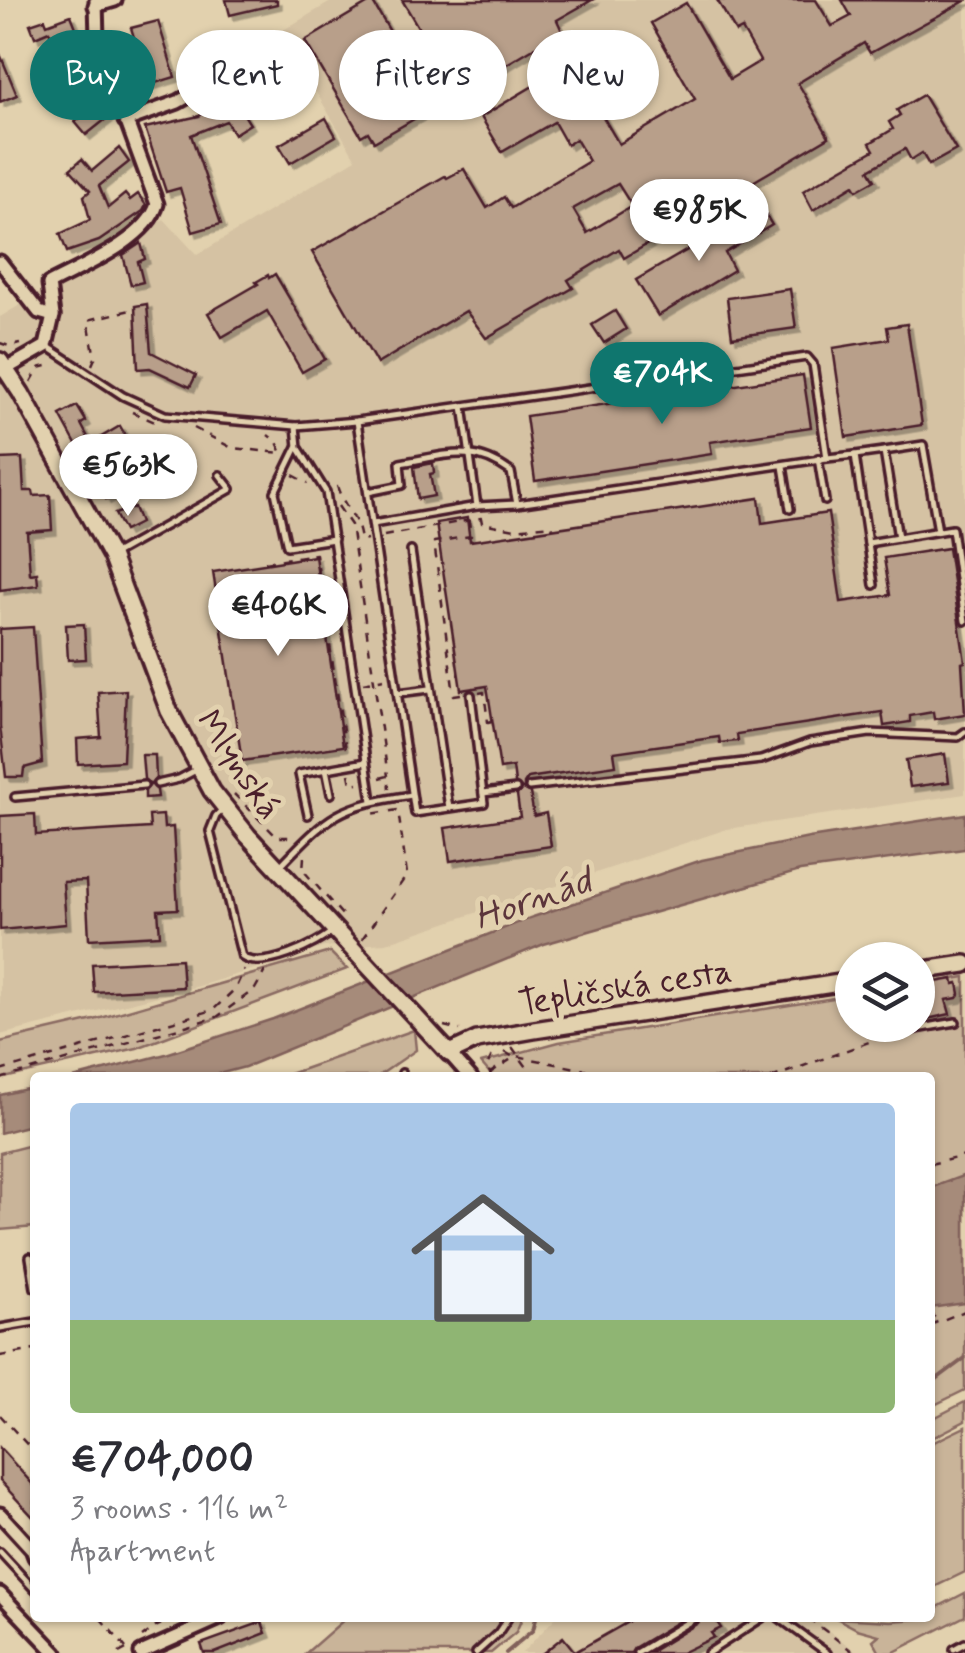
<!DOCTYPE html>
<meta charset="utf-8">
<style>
body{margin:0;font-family:Mynerve,sans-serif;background:#f7f7f7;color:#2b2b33;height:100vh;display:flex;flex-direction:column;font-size:38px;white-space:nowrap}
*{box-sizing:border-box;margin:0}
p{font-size:32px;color:#7c7c81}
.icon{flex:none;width:55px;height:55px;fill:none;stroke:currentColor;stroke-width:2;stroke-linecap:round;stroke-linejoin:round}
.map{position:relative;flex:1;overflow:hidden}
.side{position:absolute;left:30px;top:1072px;width:905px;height:550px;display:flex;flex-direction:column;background:#fff;border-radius:10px;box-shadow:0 2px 8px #0004}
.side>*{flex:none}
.banner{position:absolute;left:30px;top:30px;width:905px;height:90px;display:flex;gap:20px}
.fabs{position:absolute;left:835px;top:942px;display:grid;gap:20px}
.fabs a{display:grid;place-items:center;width:100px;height:100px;border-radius:50%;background:#fff;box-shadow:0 2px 8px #0004;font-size:50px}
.price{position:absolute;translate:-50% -85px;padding:0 22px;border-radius:35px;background:#fff;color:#222;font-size:32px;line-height:65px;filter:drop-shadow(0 2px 5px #0008)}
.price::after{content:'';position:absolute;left:50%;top:60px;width:30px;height:22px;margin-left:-15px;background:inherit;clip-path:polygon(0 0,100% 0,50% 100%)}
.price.current{background:#0f766e;color:#fff}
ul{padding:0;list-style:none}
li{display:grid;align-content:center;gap:20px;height:530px;padding:0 40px}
li span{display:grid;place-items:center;height:310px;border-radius:10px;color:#555}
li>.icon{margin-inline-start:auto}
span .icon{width:180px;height:180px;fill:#fffc;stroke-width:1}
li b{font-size:42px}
.chip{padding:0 35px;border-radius:45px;background:#fff;box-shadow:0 2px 8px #0004;font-size:35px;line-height:90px}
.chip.current{background:#0f766e;color:#fff}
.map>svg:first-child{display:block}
</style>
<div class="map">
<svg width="965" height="1653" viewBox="0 0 965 1653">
<defs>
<filter id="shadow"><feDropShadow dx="4.5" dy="4.5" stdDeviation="0" flood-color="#0004"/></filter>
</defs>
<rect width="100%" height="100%" fill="#e2d1ae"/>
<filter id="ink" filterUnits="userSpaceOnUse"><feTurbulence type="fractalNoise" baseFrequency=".01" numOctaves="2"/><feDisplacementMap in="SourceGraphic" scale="20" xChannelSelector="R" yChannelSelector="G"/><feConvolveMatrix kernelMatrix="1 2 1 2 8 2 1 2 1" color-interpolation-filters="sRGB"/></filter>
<g filter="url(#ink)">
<g fill="#d5c2a3">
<path d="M334 0H965V794L727 829 386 943 325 947 199 986 0 1035V317L164 219 197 255 356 159 280 32Z"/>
<path d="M555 1618H812L858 1653H522Z"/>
</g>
<g fill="#c9b499" stroke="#8a6a62" stroke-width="2.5">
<path d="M330 952 347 969 137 1048 0 1079V1042L94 1020Z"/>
<path d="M965 977V1390L930 1407V1078H494L481 1063 559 1042 852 995V1025H918V985Z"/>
<path d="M414 1030 416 1050 377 1077H281Z"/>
<path d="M35 1144V1227L0 1230V1153Z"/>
<path d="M965 1402V1421L930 1439V1420Z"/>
<path d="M965 1427V1572L930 1589V1444Z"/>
<path d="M965 1593V1616L892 1653H880L873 1640 879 1635 857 1629 836 1618 891 1621 930 1618V1611Z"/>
<path d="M346 1618H522L516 1632 491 1653H306Z"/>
</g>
<g fill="#a68b7a" stroke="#81605a" stroke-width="2.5">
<path d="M965 814V849L800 871 544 944 245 1067 207 1077 73 1078 166 1054 273 1019 530 918 702 860 809 838Z"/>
<path d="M35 1087V1124L0 1133V1095Z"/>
<path d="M965 1175V1303L930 1308V1226L935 1210 930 1203V1188Z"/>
</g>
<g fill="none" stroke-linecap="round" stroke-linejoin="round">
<g stroke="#81605a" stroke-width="4">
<path d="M930 1384 965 1358"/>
<path d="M506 1653 533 1630 536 1618"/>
</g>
</g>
<g fill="#b89f8a" stroke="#4a1f2b" stroke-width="2.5" fill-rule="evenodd" filter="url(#shadow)">
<path d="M226 0H277V4L230 15Z"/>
<path d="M402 0H592L557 20 562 31 485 77 479 66 451 83Z"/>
<path d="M717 0H816L832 26 851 16 842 0 965 1 870 53 864 43 798 83 829 137 624 258 619 249 568 280 573 288 486 338 466 311 377 364 312 252 445 176 447 178 464 169 487 208 504 197 511 208 589 161 576 139 567 145 554 122 502 152 481 117 612 39 629 69 589 93 619 144 695 99 651 23 686 3 730 79 760 61 742 29 736 32ZM618 184 632 206 587 233 573 209Z"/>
<path d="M372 1 428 96 423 100 428 111 374 142 368 132 361 136 305 41Z"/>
<path d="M71 15 77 30 64 35V38L54 42 49 31 35 37 30 24 45 19 47 24Z"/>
<path d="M158 21 175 77 149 85 131 28Z"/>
<path d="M0 54 17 95 0 102Z"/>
<path d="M82 56 93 69 83 77 100 97 89 104 73 85 64 92 54 78Z"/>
<path d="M286 56 298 76 279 88 281 92 270 99 267 94 241 110 250 124 234 134 226 121 191 135 221 224 193 232 180 188 166 192 145 128 199 116 220 103 217 100 230 91 232 94 275 68 273 65Z"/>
<path d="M923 95 956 150 929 165 922 153 911 160 905 149 869 170 875 180 857 190 854 185 813 210 803 191 874 150 870 143 893 129 889 122 900 115 897 110Z"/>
<path d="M100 102 111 115 86 135 75 122Z"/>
<path d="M326 118 336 136 290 163 279 145Z"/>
<path d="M119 148 129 162 99 186 108 208 125 194 130 200 138 194 146 205 143 211 99 241 67 252 60 234 90 220 84 196 90 191 70 169 82 159 92 171Z"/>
<path d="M761 207 772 225 725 253 734 270 658 316 636 280Z"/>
<path d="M141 243 145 259 138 262 143 282 131 285 123 255Z"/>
<path d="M275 274 325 359 302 372 267 311 222 337 208 313 258 284 256 282 268 275 269 278Z"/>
<path d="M790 289 796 328 732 337 727 298Z"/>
<path d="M147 304 151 352 196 375 190 387 150 368 138 369 135 306Z"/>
<path d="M615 311 626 329 604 343 592 325Z"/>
<path d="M907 324 922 425 846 437 833 348 889 339 887 327Z"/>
<path d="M803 375 811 427 710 442 712 454 535 481 526 416Z"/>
<path d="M77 406 86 421 81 424 91 443 120 426 131 445 106 460 122 490 106 499 60 415Z"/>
<path d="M22 458 24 491H33L34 496 50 495 52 530 27 532 30 574 37 573 38 585 0 590V459Z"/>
<path d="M433 463 434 473 430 474 434 496 418 499 414 467Z"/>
<path d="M759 498 762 523 828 513 841 602 890 595 884 558 948 548 965 662 962 663 965 714 934 719 933 712 910 716V722L884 726 882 712 737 734 738 741 720 743 719 737 614 752 616 765 528 778 524 784V790L530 793 534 816 546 813 551 846 450 861 445 828 520 817 517 795 522 789 515 783 513 767 500 769 487 686 461 690 436 523 467 518 470 541Z"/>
<path d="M134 507 140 523 124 531 115 514Z"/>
<path d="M315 556 343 746 242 761 213 572Z"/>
<path d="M84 624 86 659 68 660 66 625Z"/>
<path d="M33 627 42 763 24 768 23 777H6L0 726V629Z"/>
<path d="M126 690 123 761 78 764 77 739 101 737 98 692Z"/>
<path d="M945 754 949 782 910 787 906 760Z"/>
<path d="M142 755H155L156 778 151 784 157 790 158 797 145 798V791L150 785 144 779Z"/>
<path d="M35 814 36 835 150 828 149 816 163 815 164 828 173 827 178 909 158 910 160 935 89 939 86 881 63 882 66 924 0 930V816Z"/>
<path d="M181 959 183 987 94 992 92 964Z"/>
<path d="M953 979 954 984 958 983 960 994 957 998 946 1000 950 1014 918 1021V985Z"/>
<path d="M0 1448 35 1487V1519L0 1481Z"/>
<path d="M635 1618H684L634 1648 631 1653H543L563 1637 575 1652Z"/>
<path d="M701 1618H714L721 1628 711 1633 714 1637 681 1653H649L698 1623Z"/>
<path d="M262 1622 266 1633 215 1653H204L201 1644Z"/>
</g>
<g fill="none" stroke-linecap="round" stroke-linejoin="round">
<g stroke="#4a1f2b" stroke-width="12">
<g id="lane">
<path d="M47 346 123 396 165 415 296 426 357 421 463 406 477 506"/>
<path d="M357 421 415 813 484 803 471 695"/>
<path d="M296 426 298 447 326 492 372 801"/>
<path d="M297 447 275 492 287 546 334 539"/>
<path d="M855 455 884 451"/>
<path d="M818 458 825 501"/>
<path d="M827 458 855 455 874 585"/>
<path d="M783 466 790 509"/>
<path d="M368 492 402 485 400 463C445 456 472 443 511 472L517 504"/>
<path d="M373 524 477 506 517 504 827 458 813 364 807 357 463 406"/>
<path d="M898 538 884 451 923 445 938 531"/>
<path d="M868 543 952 529 965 621"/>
<path d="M411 551 449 808"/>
<path d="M113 555 231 489 220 475"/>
<path d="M398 693 430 689"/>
<path d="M326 769 331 794"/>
<path d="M157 784 179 779 196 770"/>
<path d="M529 787 761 760 810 742 870 733 958 737 965 732"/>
<path d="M483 793 516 789"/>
<path d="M15 797 144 785"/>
<path d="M224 808 216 816 210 831 242 957C262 971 317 945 334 930"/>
<path d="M308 815 299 774 366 762"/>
<path d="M279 867C330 814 338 806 412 795"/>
<path d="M897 1025 899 1032 956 1022"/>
<path d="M402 1073 403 1078"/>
<path d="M30 1257 35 1288"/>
<path d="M0 1328 35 1322"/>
<path d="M0 1552 35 1590"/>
<path d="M779 1618 827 1653"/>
<path d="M954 1649 965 1643"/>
<path d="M476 1653 498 1633 508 1618"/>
<path d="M637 1653 695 1618"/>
<path d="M708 1653 762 1618"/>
</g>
</g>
<g stroke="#4a1f2b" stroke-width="19">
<g id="street">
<path d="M95 6 115 0"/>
<path d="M125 121 178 102 274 48"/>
<path d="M0 262 39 312 53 316"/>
<path d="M6 369 46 346 53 316 49 284C81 267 147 240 157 204L97 40 96 0"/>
<path d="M449 1053 471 1078"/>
<path d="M0 1514 32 1549 35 1557"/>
<path d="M0 1594 56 1653"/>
<path d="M141 1653 220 1618"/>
</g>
</g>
<g stroke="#4a1f2b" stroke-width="22">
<g id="secondary">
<path d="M0 361 21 393 111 556 169 711 212 791 248 836 449 1053 477 1040 534 1030 852 981"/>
<path d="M918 971 965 964"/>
</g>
</g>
<g stroke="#4a1f2b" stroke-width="2.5" stroke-dasharray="8 8" stroke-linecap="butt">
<path d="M0 343 9 346 21 344"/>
<path d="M92 365 95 358 88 320 135 309"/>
<path d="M31 382 39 368 54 364"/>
<path d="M132 412 157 423"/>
<path d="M194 428 232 448 282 453 277 442 268 435"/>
<path d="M293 475 308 483"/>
<path d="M337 486C345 511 358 514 361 541L367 540"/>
<path d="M338 506 351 525 388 776"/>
<path d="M384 536 481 518 482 523 515 529 552 525 553 528"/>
<path d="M265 562 316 554 347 756"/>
<path d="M363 683 384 679"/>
<path d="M479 693 484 692 488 722 492 721"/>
<path d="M461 694 454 695 434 542 471 536 469 521"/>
<path d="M349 774 351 784 358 783"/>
<path d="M380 778 388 776 389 789"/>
<path d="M234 794 277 837H289"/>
<path d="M304 857 303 870 344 917"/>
<path d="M362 939 407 875 398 810 370 814"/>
<path d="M444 1026 460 1030"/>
<path d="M512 1047 535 1078"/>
<path d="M505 1052 515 1058 517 1056 625 1078"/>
<path d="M0 1071 213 1010 235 989 244 970"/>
<path d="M490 1073 513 1058"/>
<path d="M492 1078 487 1066 493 1053"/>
<path d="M771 1078 888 1035"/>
<path d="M0 1079 217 1017 255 989 265 971"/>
<path d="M930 1164 965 1156"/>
<path d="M930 1311 937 1321"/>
<path d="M930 1325 965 1311"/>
<path d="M0 1356 35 1350"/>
<path d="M0 1415 35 1453"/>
<path d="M100 1618 126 1648"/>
<path d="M808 1618 855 1653"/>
<path d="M248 1619 264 1618"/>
<path d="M155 1623 157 1626 176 1618"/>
<path d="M142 1637 157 1626"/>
<path d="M119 1653 128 1648"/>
</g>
<use href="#lane" stroke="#e2d1ae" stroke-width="5"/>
<use href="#street" stroke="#e2d1ae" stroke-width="11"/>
<use href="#secondary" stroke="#e2d1ae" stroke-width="15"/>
</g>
</g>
<g text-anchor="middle" stroke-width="10" stroke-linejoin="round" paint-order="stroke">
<g font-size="35" fill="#4a1f2b" stroke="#e2d1ae">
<text transform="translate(240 764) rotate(56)" y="12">Mlynská</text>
<text transform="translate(625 986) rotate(-9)" y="12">Tepličská cesta</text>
</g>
<g font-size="38" font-style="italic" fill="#5c353b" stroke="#e2d1ae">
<text transform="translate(532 898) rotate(-19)" y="13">Hornád</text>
</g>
</g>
</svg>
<div class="fabs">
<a><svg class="icon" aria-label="layers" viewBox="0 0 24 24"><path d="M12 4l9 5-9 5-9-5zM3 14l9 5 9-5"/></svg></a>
</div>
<b class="price" style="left:699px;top:264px">€985K</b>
<b class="price current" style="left:662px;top:427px">€704K</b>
<b class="price" style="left:128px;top:519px">€563K</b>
<b class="price" style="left:278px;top:659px">€406K</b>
<div class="banner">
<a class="chip current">Buy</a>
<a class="chip">Rent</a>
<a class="chip">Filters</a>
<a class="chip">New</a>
</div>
<section class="side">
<ul>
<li><span style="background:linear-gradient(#a9c7e8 70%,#8fb573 0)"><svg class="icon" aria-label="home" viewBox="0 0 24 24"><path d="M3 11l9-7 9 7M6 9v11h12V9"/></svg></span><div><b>€704,000</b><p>3 rooms · 116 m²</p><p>Apartment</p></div></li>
</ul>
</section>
</div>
